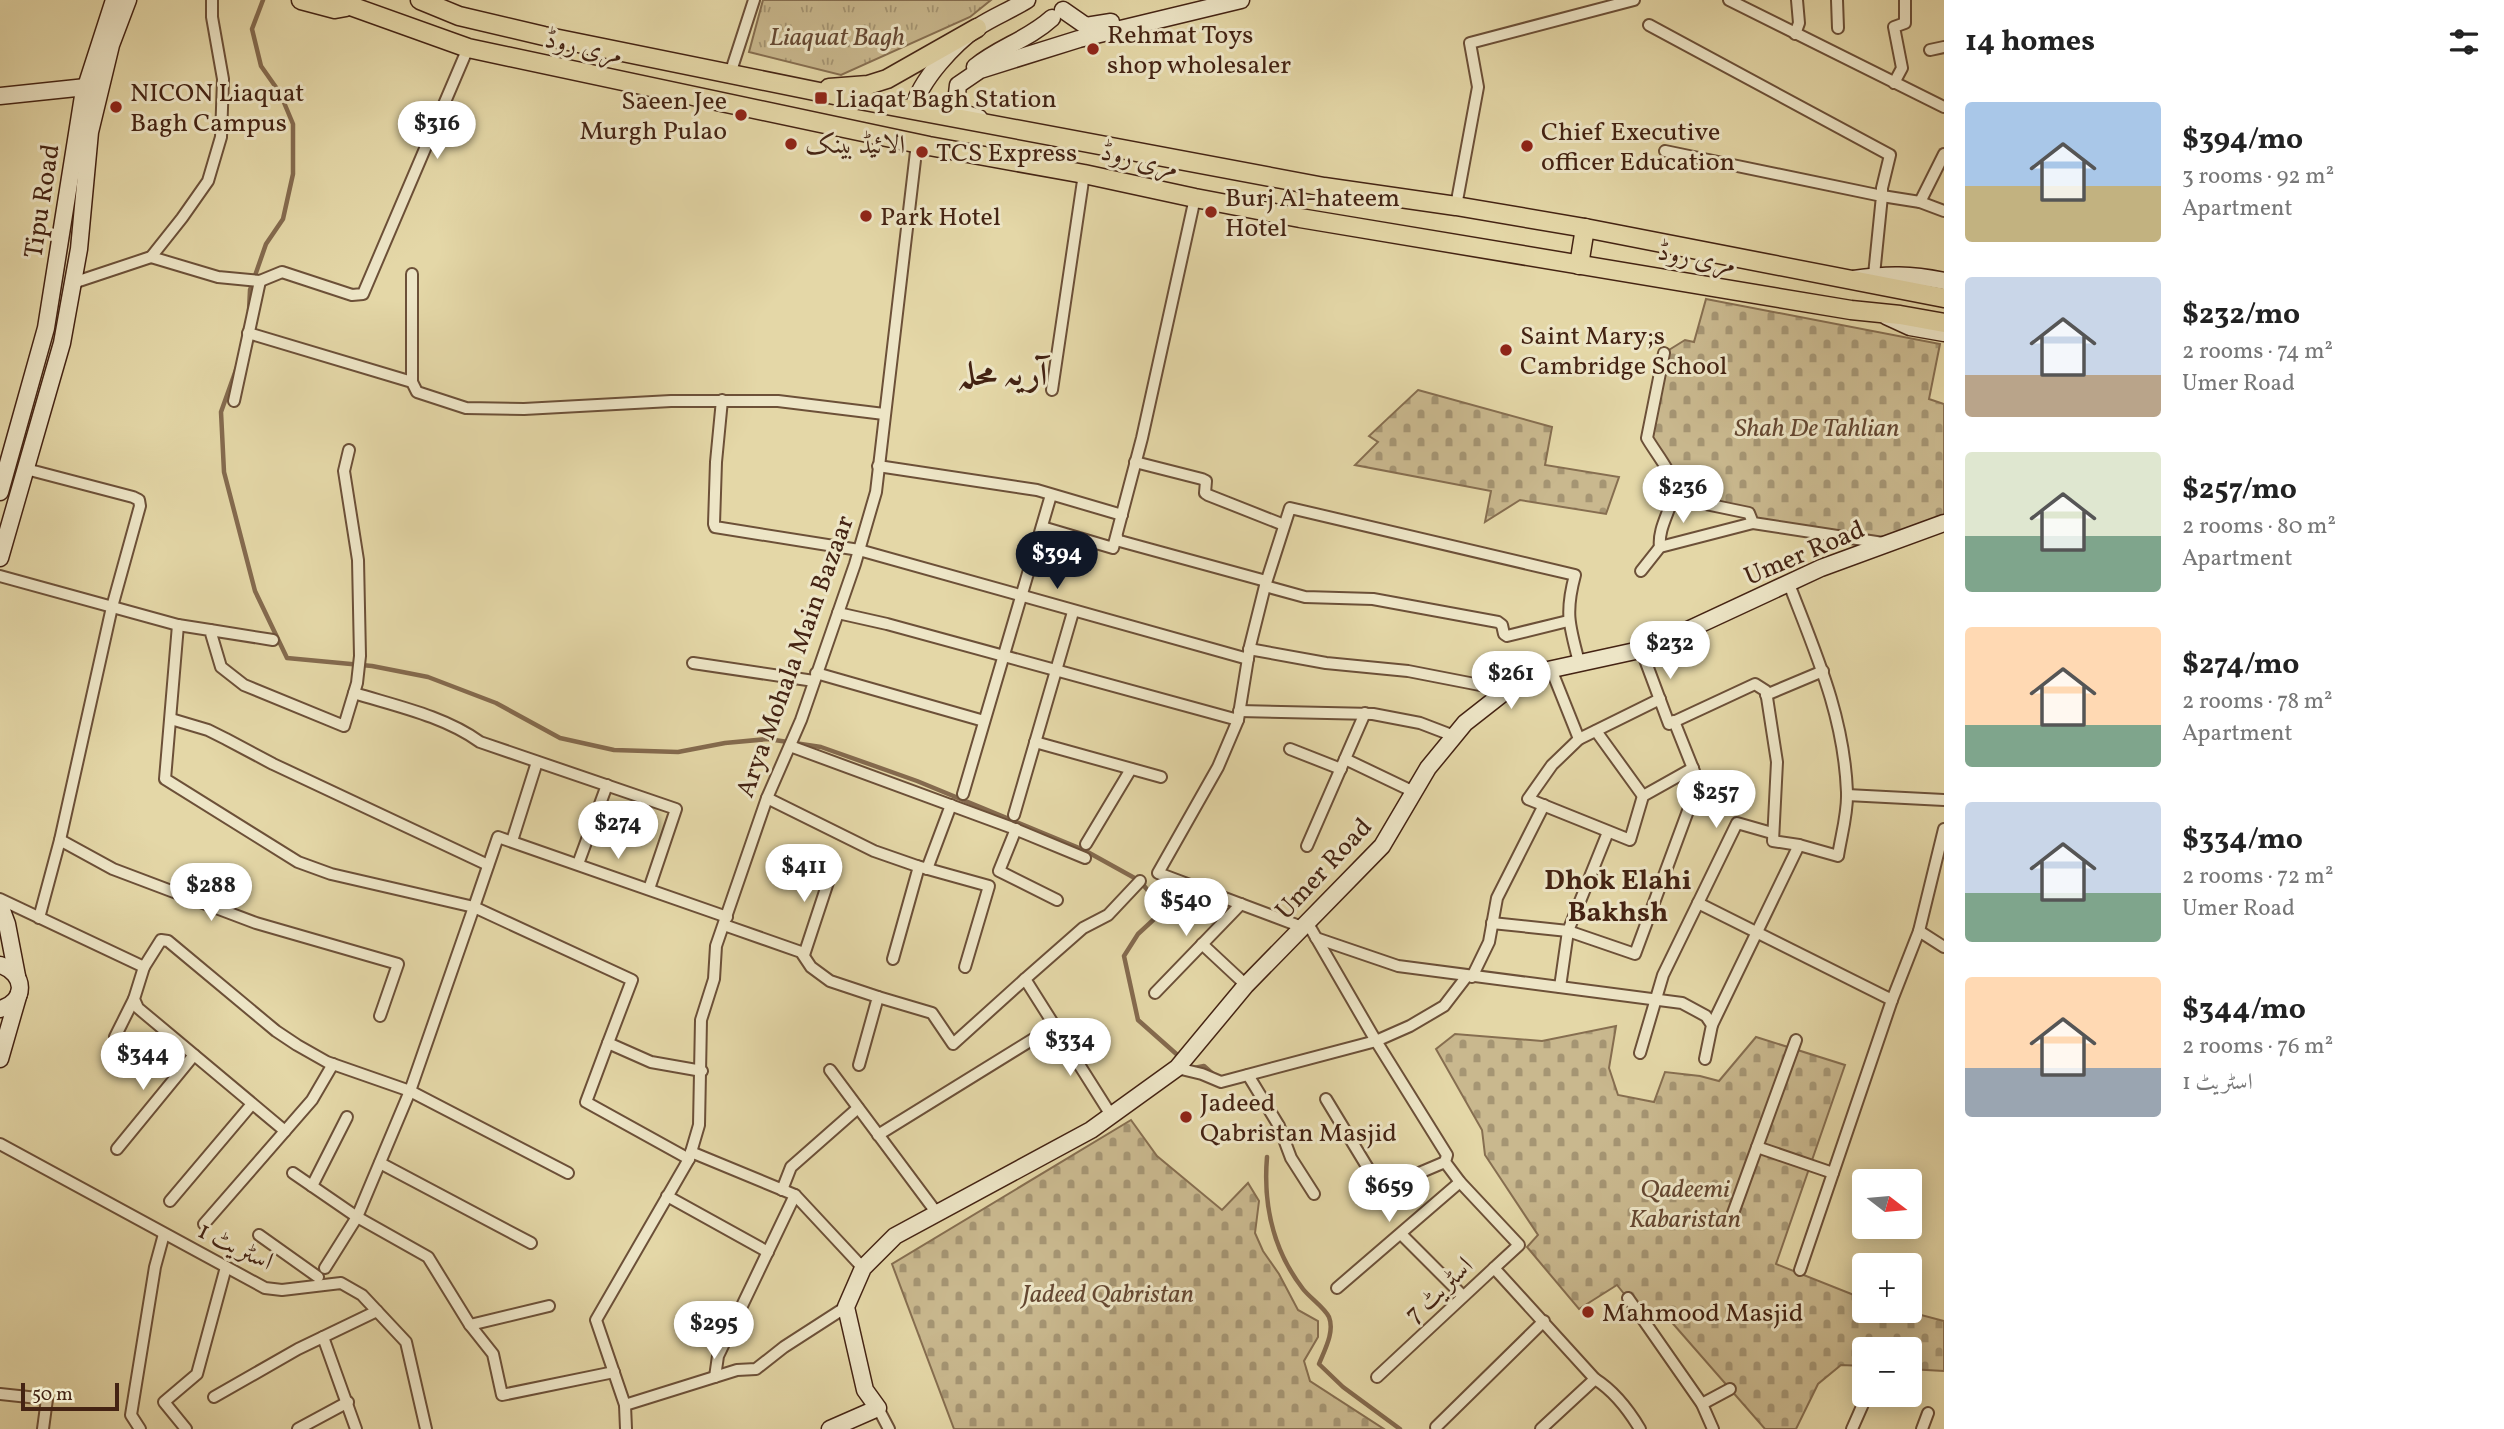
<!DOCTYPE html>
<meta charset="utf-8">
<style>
body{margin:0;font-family:Vollkorn,Amiri,serif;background:#f2f2f2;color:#222;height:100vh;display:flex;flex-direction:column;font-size:26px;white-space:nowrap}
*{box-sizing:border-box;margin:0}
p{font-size:23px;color:#767676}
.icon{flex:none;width:38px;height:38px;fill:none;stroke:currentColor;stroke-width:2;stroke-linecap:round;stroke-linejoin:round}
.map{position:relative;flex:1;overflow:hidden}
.panel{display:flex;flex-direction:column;background:#fff;width:560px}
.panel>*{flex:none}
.needle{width:46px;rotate:106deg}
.tools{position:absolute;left:1852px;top:1169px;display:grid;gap:14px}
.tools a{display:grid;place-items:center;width:70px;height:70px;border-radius:7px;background:#fff;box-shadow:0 4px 18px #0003;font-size:35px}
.scale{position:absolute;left:21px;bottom:18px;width:98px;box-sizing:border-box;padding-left:7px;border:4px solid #442313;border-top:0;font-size:19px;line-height:24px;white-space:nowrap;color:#442313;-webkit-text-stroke:5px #ede5c6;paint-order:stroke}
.price{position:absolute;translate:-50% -60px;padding:0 16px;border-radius:24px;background:#fff;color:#222;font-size:23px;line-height:46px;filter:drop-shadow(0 2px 4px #0008)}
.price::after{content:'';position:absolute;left:50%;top:42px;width:21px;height:16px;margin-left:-10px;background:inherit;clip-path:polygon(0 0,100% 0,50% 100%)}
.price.selected{background:#111827;color:#fff}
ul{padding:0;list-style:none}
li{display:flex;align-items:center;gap:21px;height:175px;padding:0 21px}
li span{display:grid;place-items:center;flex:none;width:196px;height:140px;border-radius:7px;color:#555}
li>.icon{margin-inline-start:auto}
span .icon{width:84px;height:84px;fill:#fffc;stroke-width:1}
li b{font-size:30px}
h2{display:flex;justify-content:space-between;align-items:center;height:84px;padding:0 21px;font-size:30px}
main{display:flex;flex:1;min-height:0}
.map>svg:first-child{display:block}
</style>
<main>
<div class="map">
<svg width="1944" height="1429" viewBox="0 0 1944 1429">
<defs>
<pattern id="cemetery-stones" width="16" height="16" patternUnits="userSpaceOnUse" patternTransform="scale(1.75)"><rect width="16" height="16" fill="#c9b88e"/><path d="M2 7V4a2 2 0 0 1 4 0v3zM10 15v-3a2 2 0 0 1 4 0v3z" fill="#a59573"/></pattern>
<pattern id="park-tufts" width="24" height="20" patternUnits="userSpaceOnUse" patternTransform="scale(1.75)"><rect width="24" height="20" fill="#c9b88e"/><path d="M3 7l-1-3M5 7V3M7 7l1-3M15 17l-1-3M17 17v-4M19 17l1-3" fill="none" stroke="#a59573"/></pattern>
</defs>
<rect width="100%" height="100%" fill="#e4d7a7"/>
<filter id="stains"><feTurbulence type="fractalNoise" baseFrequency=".00286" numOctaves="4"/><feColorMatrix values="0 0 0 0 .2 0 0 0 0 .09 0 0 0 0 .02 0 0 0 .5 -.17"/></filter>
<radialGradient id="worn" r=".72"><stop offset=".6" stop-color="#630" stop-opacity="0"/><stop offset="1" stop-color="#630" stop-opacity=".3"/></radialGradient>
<g fill="url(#cemetery-stones)" stroke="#866e50" stroke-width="2">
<path d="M1706 299 1940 344 1929 399 1944 404V523L1888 544 1753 523 1749 513 1672 497 1673 482 1647 438 1664 353 1685 340 1694 342Z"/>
<path d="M1418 390 1552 427 1545 465 1619 477 1606 514 1520 500 1485 522 1491 491 1355 465 1378 442 1369 436Z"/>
<path d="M1616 1026 1609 1068 1618 1095 1654 1102 1665 1072 1700 1076 1719 1081 1756 1037 1845 1065 1776 1264 1864 1299V1311H1906L1944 1321V1371L1909 1369V1349H1864V1366L1841 1365 1818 1384 1796 1429H1765L1668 1318 1649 1325 1617 1285 1579 1309 1527 1247 1538 1235 1485 1155 1482 1130 1436 1049 1455 1034 1542 1041Z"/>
<path d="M1131 1120 1157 1156 1222 1210 1248 1183 1259 1201 1255 1233 1263 1251 1279 1274 1298 1310 1318 1321V1337L1304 1361 1310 1381 1384 1429H954L892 1264Z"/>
</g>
<path fill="url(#park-tufts)" stroke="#866e50" stroke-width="2" d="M763 0H991L970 17 841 75 749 52Z"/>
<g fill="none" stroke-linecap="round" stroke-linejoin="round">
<g stroke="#846a4e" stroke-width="4.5">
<path d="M249 311 250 290 266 244 283 219 293 174V124L280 93 261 66 252 29 263 0"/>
<path d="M237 367 221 412 224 472 255 591 287 658 372 666 428 677 496 703 560 738 614 750 678 752 725 743 768 739 821 747 917 781 1084 850 1140 881 1164 910 1138 934 1124 956 1138 1020 1182 1059"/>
<path d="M1194 1068 1204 1066 1213 1074"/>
<path d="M1267 1157C1263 1205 1273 1250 1303 1289 1310 1298 1324 1307 1329 1317 1335 1332 1324 1351 1319 1364L1343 1387 1400 1429"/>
</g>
<g stroke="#6c5038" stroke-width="14">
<g id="street">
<path d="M1729 0 1944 107"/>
<path d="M1837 0 1838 28"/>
<path d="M1649 25 1890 155 1882 188V196L1920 202 1944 211"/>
<path d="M1795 34 1799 23 1797 0"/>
<path d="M1930 50 1944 47"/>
<path d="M730 74 754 0"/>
<path d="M1894 83 1902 68 1894 27 1905 23V0"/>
<path d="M1665 151 1882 196 1874 275"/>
<path d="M1920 202 1944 154"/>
<path d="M1456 206 1478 87 1470 43 1634 0"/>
<path d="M151 257 218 277 260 281 282 272 352 295 363 294 468 48"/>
<path d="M73 283 151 257 182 218 208 181 221 137 223 79 212 17V0"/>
<path d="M248 333 412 382 417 392 466 408 524 409 671 401H778L884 414"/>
<path d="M412 382V274"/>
<path d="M1052 390 1084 174"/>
<path d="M722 400 716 462 714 524 715 527 859 550 1248 659"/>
<path d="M234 401 260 281"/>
<path d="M1135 462 1202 479 1206 481 1205 493 1208 495 1284 525"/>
<path d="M878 466 1037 490 1122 515"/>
<path d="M26 469 133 497 139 500 140 506 112 607 60 840"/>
<path d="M1672 497 1749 513 1753 523 1883 543"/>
<path d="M1042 527 1113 548 1142 438 1195 198"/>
<path d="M1117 537 1116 540 1266 581"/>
<path d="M1660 547C1657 524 1678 502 1673 482 1670 470 1653 449 1647 438L1664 353"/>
<path d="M1641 571 1660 547 1753 523"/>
<path d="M0 576 178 625 210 630 221 667 244 685 344 726 357 683 360 656 358 560 344 471 349 450"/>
<path d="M1265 586 1305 597 1373 599 1498 622 1502 625 1504 634 1507 636 1568 621"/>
<path d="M838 613 887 624 1238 720"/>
<path d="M178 625 165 779 298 862 331 874 474 907 498 837 727 917"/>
<path d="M210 630 273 640"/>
<path d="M1249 649 1326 663 1408 671 1485 686 1516 683"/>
<path d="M1641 649 1669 724 1755 684 1766 691 1777 762 1773 841 1799 845 1838 856C1841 836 1848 813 1847 792 1844 716 1816 654 1789 584"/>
<path d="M693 663 814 681"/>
<path d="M1551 669 1579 739"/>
<path d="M816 673 984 721"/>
<path d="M354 693C396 706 444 716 480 742L676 809 649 889"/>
<path d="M1766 695 1823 671"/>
<path d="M1660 699 1579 739 1552 765 1528 799 1630 840 1643 796 1693 768"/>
<path d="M1239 711 1373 714 1420 723 1454 736"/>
<path d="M171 719 208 730 226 739 273 764 488 865"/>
<path d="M1596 731 1643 796"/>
<path d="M1035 742 1161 777"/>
<path d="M790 746 1010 827 1085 858"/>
<path d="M1290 749 1341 769"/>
<path d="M1345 759 1414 792"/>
<path d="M963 794 1051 495"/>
<path d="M1847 795 1944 800"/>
<path d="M767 798 874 851 917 866 918 870 893 959"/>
<path d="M1014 815 1073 612"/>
<path d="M1016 829 999 871 1057 900"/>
<path d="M512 841 537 762"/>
<path d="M1086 844 1131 769"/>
<path d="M1307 846 1365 713"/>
<path d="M578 864 607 785"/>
<path d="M917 866 989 886 965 967"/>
<path d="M927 869 951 805"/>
<path d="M0 899 144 967 134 999 138 1008 285 1131"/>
<path d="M1698 903 1892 1000"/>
<path d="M39 918 60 840 113 869 256 923 398 964 380 1016"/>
<path d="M1307 922 1376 1041 1447 1155 1445 1162 1460 1182 1519 1245 1494 1268"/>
<path d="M1492 923 1568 931 1635 954 1692 800 1694 771 1674 721"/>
<path d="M724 925 801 952 811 967 830 981 878 997 859 1065"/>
<path d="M1302 927 1158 873 1218 767 1238 720 1250 646 1265 586 1290 508 1575 575C1565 612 1569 625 1579 662"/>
<path d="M1919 931 1944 829"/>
<path d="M1316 938 1398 966 1682 1003 1706 1016 1712 1025 1705 1059"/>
<path d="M1202 944 1246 985"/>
<path d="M804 955 834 864"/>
<path d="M144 967 161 940 168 941 276 1031 297 1045 327 1062 410 1091 568 1173"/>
<path d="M1472 977 1489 942 1497 898 1544 805"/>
<path d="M1560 987 1568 931 1608 832"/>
<path d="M1155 993 1241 904"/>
<path d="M878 997 932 1013 953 1044 1025 979"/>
<path d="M1712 1025 1799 845"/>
<path d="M115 1037 134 999"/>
<path d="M608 1043 586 1102 689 1159"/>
<path d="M1640 1053 1663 975 1737 823 1772 833"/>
<path d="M1177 1068 1202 1074 1221 1082 1376 1041 1410 1026 1444 1006 1467 976"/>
<path d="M830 1070 936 1212"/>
<path d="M1248 1075 1279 1126 1291 1158 1314 1194"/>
<path d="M1326 1099 1377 1183 1405 1179 1445 1162"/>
<path d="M1111 1115 1025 979 1083 928 1108 915 1140 881"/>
<path d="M878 1135 1056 1025"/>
<path d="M0 1144 265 1288 282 1290 341 1283 362 1295 406 1342 426 1429"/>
<path d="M1757 1147 1833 1173"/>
<path d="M117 1149 194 1055"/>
<path d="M691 1152 795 1195 863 1268"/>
<path d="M380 1163 531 1243"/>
<path d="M293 1173 357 1217 428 1257 470 1325 493 1354 502 1395 614 1372"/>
<path d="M312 1186 347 1117"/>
<path d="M782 1190 791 1167 858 1108"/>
<path d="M667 1196 768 1252"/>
<path d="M170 1201 252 1104"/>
<path d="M1732 1216 1796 1040"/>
<path d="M204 1224 312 1100 333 1064"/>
<path d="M1401 1234 1463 1296"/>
<path d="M259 1235 318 1277"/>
<path d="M325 1268 357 1217 410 1091 474 907 632 980 608 1043 651 1062 702 1071"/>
<path d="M1800 1270 1892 1000 1919 931 1944 947"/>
<path d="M1337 1288 1460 1182"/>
<path d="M1628 1298 1702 1404 1713 1429"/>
<path d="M470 1325 549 1306"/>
<path d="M323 1337 356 1429"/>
<path d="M715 1377 718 1356 795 1195"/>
<path d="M1377 1377 1494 1268 1595 1379C1614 1391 1628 1409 1640 1429"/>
<path d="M0 1394 47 1399 43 1429"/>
<path d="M214 1397 298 1349 377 1311"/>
<path d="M1702 1404 1730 1389"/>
<path d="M625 1405 596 1320 689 1159 699 1125 701 1020 714 979 716 946 767 798 801 720 855 564 876 492 917 143"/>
<path d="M878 1408 889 1429"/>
<path d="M1436 1427 1544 1321"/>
<path d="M140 1429 131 1415 155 1267 164 1234"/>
<path d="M186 1429 164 1402 197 1374 226 1267"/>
<path d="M298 1429 348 1402"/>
<path d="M626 1429 625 1405 737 1370 756 1369 784 1347 846 1307"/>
<path d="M1541 1429 1595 1379"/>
<path d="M1852 1429 1867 1395"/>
<path d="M1922 1429 1928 1413"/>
</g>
</g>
<g stroke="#442313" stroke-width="19">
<g id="secondary">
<path d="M1063 10 1086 26 1111 22"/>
<path d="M975 67C999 47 1028 40 1052 18"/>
<path d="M0 96 86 87"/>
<path d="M913 109C920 80 954 44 978 27 993 17 1011 10 1027 0"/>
<path d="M979 118 963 113 956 103 958 85 980 70 1079 39 1241 0"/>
<path d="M1854 279C1886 274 1912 274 1944 281"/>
<path d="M1886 316 1910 327 1944 333"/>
<path d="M0 492 46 328 83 96 114 0"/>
<path d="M0 558 62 343 79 249 90 132 111 45 128 0"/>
<path d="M0 905 7 924 17 976"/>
<path d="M0 965C26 973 27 1002 0 1009"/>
<path d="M0 1059 19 993"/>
<path d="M830 1429 878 1408 865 1390 846 1307 863 1268 895 1236 1091 1130 1177 1068 1246 985 1382 846 1428 768 1465 723 1502 694 1548 670 1649 648 1821 568 1944 523"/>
</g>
</g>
<g stroke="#442313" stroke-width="21">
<g id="primary">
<path d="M301 0 335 9 346 7"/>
<path d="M334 0 468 48 929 146 1084 174 1195 198 1300 218 1851 310 1900 315 1944 323"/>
<path d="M420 0 459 16 544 36 844 97 1324 187 1456 206 1585 228 1944 298"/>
<path d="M829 88 868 85 887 79 977 28"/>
<path d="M1579 265 1585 228"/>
</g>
</g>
<use href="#street" stroke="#ede5c6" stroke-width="10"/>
<use href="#secondary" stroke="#ede5c6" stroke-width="16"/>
<use href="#primary" stroke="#e4d7a7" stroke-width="18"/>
</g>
<g fill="#8f2418" stroke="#ede5c6" stroke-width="2.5">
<circle cx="1093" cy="49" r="7"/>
<rect x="814" y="91" width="14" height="14" rx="3.5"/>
<circle cx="116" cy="107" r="7"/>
<circle cx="741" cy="115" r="7"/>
<circle cx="791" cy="144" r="7"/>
<circle cx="1527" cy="146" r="7"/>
<circle cx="922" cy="152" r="7"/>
<circle cx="1211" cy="212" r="7"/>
<circle cx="866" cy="216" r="7"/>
<circle cx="1506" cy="350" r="7"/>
<circle cx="1186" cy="1117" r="7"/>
<circle cx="1588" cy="1312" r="7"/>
</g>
<g text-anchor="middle" stroke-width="6" stroke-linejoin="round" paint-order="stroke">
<g font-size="26" fill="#442313" stroke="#ede5c6" text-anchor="start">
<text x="1107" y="43">Rehmat Toys<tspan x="1107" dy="30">shop wholesaler</tspan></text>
<text x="130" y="101">NICON Liaquat<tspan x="130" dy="30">Bagh Campus</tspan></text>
<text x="835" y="107">Liaqat Bagh Station</text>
<text x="727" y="109" text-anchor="end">Saeen Jee<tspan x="727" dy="30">Murgh Pulao</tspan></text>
<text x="1541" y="140">Chief Executive<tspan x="1541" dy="30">officer Education</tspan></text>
<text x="805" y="153">الائیڈ بینک</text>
<text x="936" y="161">TCS Express</text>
<text x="1225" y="206">Burj Al-hateem<tspan x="1225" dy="30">Hotel</tspan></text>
<text x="880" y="225">Park Hotel</text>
<text x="1520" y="344">Saint Mary;s<tspan x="1520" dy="30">Cambridge School</tspan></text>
<text x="1200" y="1111">Jadeed<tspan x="1200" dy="30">Qabristan Masjid</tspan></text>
<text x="1602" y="1321">Mahmood Masjid</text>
</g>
<g font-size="26" font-style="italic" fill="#654832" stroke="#ede5c6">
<text x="837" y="45">Liaquat Bagh</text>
<text x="1817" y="436">Shah De Tahlian</text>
<text x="1685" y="1197">Qadeemi<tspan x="1685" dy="30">Kabaristan</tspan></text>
<text x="1108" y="1302">Jadeed Qabristan</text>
</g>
<g font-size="26" fill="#442313" stroke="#ede5c6">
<text transform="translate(584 46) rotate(12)" y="9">مری روڈ</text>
<text transform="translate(1140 159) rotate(13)" y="9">مری روڈ</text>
<text transform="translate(41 201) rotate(-81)" y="9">Tipu Road</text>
<text transform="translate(1697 257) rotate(10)" y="9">مری روڈ</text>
<text transform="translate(1804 552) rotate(-23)" y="9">Umer Road</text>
<text transform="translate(794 656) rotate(-70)" y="9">Arya Mohala Main Bazaar</text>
<text transform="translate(1323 868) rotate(-47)" y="9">Umer Road</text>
<text transform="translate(236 1245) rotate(26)" y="9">اسٹریٹ 1</text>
<text transform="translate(1438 1289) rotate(-43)" y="9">اسٹریٹ 7</text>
</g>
<g font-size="28" font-weight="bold" fill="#442313" stroke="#ede5c6">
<text x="1618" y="889">Dhok Elahi<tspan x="1618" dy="32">Bakhsh</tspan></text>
</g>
<g font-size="33" font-weight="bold" fill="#442313" stroke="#ede5c6">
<text x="1002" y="385">آریہ محلہ</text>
</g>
</g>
<rect width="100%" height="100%" filter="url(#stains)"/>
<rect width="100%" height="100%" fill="url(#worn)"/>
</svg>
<div class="tools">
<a><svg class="needle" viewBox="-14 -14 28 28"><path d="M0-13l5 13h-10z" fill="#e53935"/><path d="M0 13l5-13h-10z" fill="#767676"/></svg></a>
<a>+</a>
<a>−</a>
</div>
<div class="scale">50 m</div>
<b class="price" style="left:437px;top:161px">$316</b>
<b class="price" style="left:1683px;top:525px">$236</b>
<b class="price selected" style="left:1057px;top:591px">$394</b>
<b class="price" style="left:1670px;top:681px">$232</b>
<b class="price" style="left:1511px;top:711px">$261</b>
<b class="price" style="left:1716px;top:830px">$257</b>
<b class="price" style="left:618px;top:861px">$274</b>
<b class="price" style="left:804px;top:904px">$411</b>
<b class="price" style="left:211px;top:923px">$288</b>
<b class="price" style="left:1186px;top:938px">$540</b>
<b class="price" style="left:1070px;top:1078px">$334</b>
<b class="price" style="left:143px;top:1092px">$344</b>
<b class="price" style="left:1389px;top:1224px">$659</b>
<b class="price" style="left:714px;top:1361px">$295</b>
</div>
<section class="panel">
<h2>14 homes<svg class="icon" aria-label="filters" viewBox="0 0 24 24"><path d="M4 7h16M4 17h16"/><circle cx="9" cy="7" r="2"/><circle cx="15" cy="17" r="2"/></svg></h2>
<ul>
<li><span style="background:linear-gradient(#a9c7e8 60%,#c2b280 0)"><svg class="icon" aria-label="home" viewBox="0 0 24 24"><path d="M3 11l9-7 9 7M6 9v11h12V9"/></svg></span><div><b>$394/mo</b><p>3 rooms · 92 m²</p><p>Apartment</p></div></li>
<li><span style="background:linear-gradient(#c9d6e8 70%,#b9a48a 0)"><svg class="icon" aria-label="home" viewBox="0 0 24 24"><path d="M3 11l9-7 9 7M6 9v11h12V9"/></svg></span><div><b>$232/mo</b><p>2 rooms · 74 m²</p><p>Umer Road</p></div></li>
<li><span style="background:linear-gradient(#dfe7d0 60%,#7fa58c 0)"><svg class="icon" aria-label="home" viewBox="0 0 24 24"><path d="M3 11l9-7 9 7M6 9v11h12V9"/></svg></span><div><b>$257/mo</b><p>2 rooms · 80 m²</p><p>Apartment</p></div></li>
<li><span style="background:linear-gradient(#ffd9b3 70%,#7fa58c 0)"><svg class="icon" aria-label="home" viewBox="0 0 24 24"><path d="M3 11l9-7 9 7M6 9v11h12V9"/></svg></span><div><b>$274/mo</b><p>2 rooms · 78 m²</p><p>Apartment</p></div></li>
<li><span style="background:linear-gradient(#c9d6e8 65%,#7fa58c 0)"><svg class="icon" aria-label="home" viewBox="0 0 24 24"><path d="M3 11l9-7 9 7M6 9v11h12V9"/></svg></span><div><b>$334/mo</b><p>2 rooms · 72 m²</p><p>Umer Road</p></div></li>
<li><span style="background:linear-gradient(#ffd9b3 65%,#9aa5b1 0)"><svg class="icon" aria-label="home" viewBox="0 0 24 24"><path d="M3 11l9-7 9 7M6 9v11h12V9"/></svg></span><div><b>$344/mo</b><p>2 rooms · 76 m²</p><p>اسٹریٹ 1</p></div></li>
</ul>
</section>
</main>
